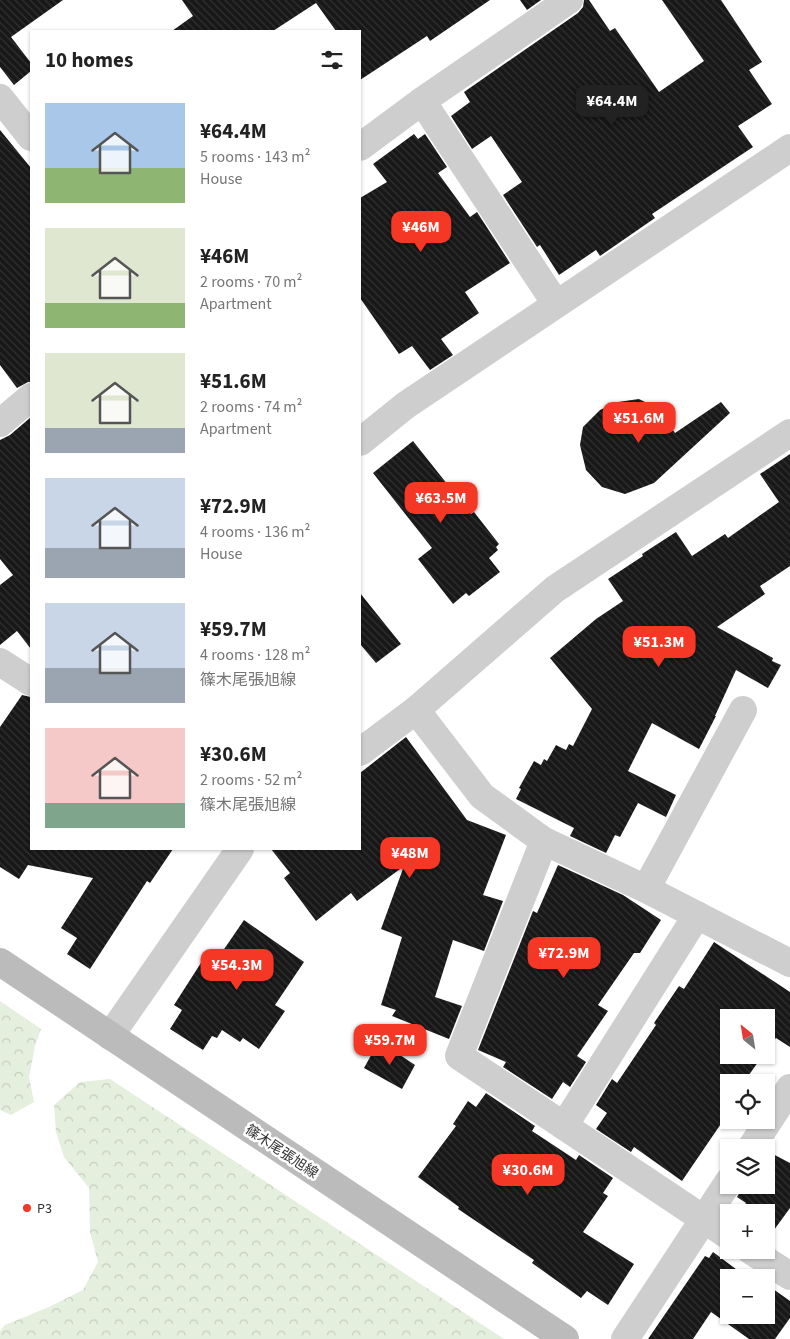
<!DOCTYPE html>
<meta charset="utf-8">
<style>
body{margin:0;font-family:"Source Sans 3","Noto Sans JP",sans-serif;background:#f2f2f2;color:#222;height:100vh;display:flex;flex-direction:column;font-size:19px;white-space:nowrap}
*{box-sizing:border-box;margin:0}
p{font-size:16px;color:#767676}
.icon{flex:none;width:28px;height:28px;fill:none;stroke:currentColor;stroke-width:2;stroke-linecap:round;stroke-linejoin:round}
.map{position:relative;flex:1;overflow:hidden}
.sheet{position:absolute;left:30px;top:30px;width:331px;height:820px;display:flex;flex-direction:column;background:#fff;border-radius:0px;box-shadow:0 1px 4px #0004}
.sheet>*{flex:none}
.needle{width:32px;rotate:330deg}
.fabs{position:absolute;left:720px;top:1009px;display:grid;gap:10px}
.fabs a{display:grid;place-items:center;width:55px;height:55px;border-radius:0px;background:#fff;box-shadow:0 1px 4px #0004;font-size:25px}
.price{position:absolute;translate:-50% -42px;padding:0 11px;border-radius:10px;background:#f53726;color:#fff;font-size:16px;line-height:32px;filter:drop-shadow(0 1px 2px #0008)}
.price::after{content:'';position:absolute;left:50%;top:30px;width:15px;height:11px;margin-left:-8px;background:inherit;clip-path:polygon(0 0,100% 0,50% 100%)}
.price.selected{background:#222;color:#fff}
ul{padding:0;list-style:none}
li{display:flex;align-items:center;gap:15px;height:125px;padding:0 15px}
li span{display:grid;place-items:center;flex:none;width:140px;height:100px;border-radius:0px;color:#555}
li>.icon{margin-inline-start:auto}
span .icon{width:60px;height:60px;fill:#fffc;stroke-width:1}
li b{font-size:21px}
h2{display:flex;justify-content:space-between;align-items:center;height:60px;padding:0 15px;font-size:21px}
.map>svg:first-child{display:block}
</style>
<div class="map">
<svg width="790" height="1339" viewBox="0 0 790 1339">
<defs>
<pattern id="forest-crowns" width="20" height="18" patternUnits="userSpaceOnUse" patternTransform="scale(1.25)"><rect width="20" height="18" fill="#e5efde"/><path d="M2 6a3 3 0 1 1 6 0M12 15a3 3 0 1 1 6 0" fill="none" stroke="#c5cdbf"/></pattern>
<pattern id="building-back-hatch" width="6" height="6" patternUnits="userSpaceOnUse" patternTransform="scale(1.25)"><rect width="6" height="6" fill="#181818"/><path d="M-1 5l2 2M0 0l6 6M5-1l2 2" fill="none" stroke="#313131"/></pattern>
</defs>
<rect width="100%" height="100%" fill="#fff"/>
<g fill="url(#forest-crowns)">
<path d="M0 1001 41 1029 35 1046 29 1077 34 1102 11 1115 0 1110Z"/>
<path d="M110 1079 504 1339H0V1331L5 1325 49 1307 83 1290 98 1262 90 1232 89 1188 64 1157 56 1132 54 1105 80 1082Z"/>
</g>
<g fill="url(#building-back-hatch)">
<path d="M0 0H63L11 37 31 63V71L14 85 0 67Z"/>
<path d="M182 0H490L430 41 427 36 360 80V31H336L316 3 273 31H172L193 16Z"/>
<path d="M520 0H541L527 10Z"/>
<path d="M584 0H589L610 31 615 28 659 92 704 61 662 0H721L762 62 749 70 772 104 738 126 753 147 652 214 655 218 600 256 596 250 559 275 540 245 537 247 503 195 522 182 491 136 472 149 451 116 470 102 464 92 578 13 583 7Z"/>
<path d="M0 130 31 168V382H28L17 388 0 365Z"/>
<path d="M414 134 418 139 425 134 447 167 438 173 470 217 477 212 510 263 465 292 479 313 441 339 453 355 430 370 412 346 399 354 360 298V198L387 182 373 164Z"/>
<path d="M639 399 657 408 675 433 721 402 730 413 654 483 625 494 602 487 586 470 580 445 583 427 600 410 618 402Z"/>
<path d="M31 417V649L17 631 0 645V585L13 575 0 559V440L10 435Z"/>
<path d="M413 441 471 514 474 512 499 544 496 547 498 550 489 558 500 572 469 596 466 593 453 604 418 559 432 548 373 473Z"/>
<path d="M790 454V566L760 586 765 594 717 627 773 658 772 661 781 665 768 688 736 670 715 716H716L699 749 652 723 628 771 676 795 666 817 638 803 620 837 615 835 606 853 570 836 574 828 516 799 521 789 519 788 534 761 541 765 544 759 547 761 556 745 566 750 569 744 573 746 592 709 550 658 596 619 623 601 608 579 643 556 642 554 676 532 692 556 725 534 728 538 779 502 760 474Z"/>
<path d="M360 593 401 644 376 663 360 644Z"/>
<path d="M22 695 31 697V849H173L150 883 147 881 90 969 67 954 77 938 61 928 93 878 28 865 19 879 0 867V727Z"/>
<path d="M406 737 467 820 506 835 483 895 503 901 484 951 453 940 435 997 462 1006 449 1039 392 1016 396 1010 381 1005 402 937 381 929 404 866 357 901 351 893 316 921 284 878 290 873 271 849H360V773Z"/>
<path d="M558 865 623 895 661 920 640 953H634L598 1005 608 1011 577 1056 586 1062 570 1087 563 1082 552 1099 503 1067 506 1062 478 1050 533 911 537 913Z"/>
<path d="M244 920 304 962 275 1005 285 1011 259 1049 243 1038 240 1042 222 1030 217 1038 212 1036 203 1050 170 1029 182 1010 174 1005 206 955 216 961Z"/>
<path d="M714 942 790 992V1047L776 1038 766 1050V1018H729V1055H763L744 1082H729V1106L726 1110 729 1112 682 1181 634 1147 631 1152 596 1129 607 1113 596 1105 612 1079 617 1083 656 1025 654 1023 679 986 684 989Z"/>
<path d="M379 1041 415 1065 402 1089 364 1068Z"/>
<path d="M486 1093 535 1126 532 1131 576 1160 579 1155 613 1178 603 1193 608 1196 583 1232 634 1264 608 1305 587 1291 581 1298 532 1263 534 1260 458 1209 459 1207 418 1177 456 1126 453 1124 468 1101 476 1107Z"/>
<path d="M767 1151 790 1163V1208L766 1241V1212H740L746 1203 737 1197 744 1185H766Z"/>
<path d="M713 1252 748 1278H729V1315H766V1284L790 1301V1318L775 1339H749L711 1312 693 1339H648L705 1256 709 1258Z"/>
</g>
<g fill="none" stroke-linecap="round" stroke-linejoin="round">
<g stroke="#cecece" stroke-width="28">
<path d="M0 98 31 137"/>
<path d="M422 101 556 304"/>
<path d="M360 147 422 101 569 0"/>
<path d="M0 423 31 397"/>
<path d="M360 442 406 405 790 148"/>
<path d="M0 662 31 682"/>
<path d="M416 710 482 796 544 841 646 889 790 963"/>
<path d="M360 752 416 710 555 589 790 433"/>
<path d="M544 841 459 1056 729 1236"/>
<path d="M646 889 743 710"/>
<path d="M110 1036 240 849"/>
<path d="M564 1126 697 915"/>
<path d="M751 1148 790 1088"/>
<path d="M750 1250 790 1276"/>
<path d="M625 1339 729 1181"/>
</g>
<path stroke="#bbb" stroke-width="28" d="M0 962 565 1339"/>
</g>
<circle fill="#f53726" stroke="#fff" stroke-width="2" cx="27" cy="1208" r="5"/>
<g text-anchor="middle" stroke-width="5" stroke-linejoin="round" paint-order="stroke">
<g font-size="14" fill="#313131" stroke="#fff">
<text transform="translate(282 1151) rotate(34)" y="5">篠木尾張旭線</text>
</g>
<g font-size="14" fill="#313131" stroke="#fff" text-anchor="start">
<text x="37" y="1213">P3</text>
</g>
</g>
</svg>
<div class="fabs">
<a><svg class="needle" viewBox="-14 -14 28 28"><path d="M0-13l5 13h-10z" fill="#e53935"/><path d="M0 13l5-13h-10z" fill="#767676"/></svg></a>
<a><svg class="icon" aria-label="locate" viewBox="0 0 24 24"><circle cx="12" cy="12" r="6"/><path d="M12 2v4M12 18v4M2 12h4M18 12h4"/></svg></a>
<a><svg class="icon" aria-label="layers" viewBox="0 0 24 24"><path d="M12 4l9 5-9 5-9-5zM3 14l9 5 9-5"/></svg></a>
<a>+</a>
<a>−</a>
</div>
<b class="price selected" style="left:612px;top:127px">¥64.4M</b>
<b class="price" style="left:421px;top:253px">¥46M</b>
<b class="price" style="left:639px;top:444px">¥51.6M</b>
<b class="price" style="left:441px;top:524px">¥63.5M</b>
<b class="price" style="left:659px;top:668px">¥51.3M</b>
<b class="price" style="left:410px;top:879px">¥48M</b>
<b class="price" style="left:564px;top:979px">¥72.9M</b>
<b class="price" style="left:237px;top:991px">¥54.3M</b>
<b class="price" style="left:390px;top:1066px">¥59.7M</b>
<b class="price" style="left:528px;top:1196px">¥30.6M</b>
<section class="sheet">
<h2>10 homes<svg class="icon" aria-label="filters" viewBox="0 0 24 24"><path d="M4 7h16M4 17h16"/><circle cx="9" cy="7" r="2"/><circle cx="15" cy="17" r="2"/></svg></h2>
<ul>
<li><span style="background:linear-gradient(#a9c7e8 65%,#8fb573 0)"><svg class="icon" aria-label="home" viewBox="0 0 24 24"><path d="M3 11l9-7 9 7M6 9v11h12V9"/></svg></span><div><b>¥64.4M</b><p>5 rooms · 143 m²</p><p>House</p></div></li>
<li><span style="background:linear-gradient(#dfe7d0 75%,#8fb573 0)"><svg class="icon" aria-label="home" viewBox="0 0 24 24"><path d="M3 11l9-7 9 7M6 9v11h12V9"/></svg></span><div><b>¥46M</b><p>2 rooms · 70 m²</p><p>Apartment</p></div></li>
<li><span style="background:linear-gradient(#dfe7d0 75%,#9aa5b1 0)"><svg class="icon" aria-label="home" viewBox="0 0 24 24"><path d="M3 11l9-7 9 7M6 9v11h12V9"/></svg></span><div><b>¥51.6M</b><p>2 rooms · 74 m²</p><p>Apartment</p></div></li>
<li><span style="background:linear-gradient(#c9d6e8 70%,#9aa5b1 0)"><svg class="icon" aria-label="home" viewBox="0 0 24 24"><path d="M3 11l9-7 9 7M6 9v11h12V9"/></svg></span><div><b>¥72.9M</b><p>4 rooms · 136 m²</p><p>House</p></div></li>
<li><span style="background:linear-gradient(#c9d6e8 65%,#9aa5b1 0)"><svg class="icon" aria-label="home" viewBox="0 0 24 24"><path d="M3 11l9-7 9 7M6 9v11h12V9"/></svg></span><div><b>¥59.7M</b><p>4 rooms · 128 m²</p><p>篠木尾張旭線</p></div></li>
<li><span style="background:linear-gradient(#f6c9c9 75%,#7fa58c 0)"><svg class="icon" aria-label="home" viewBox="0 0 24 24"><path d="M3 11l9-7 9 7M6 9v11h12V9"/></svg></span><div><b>¥30.6M</b><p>2 rooms · 52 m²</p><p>篠木尾張旭線</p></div></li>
</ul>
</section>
</div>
